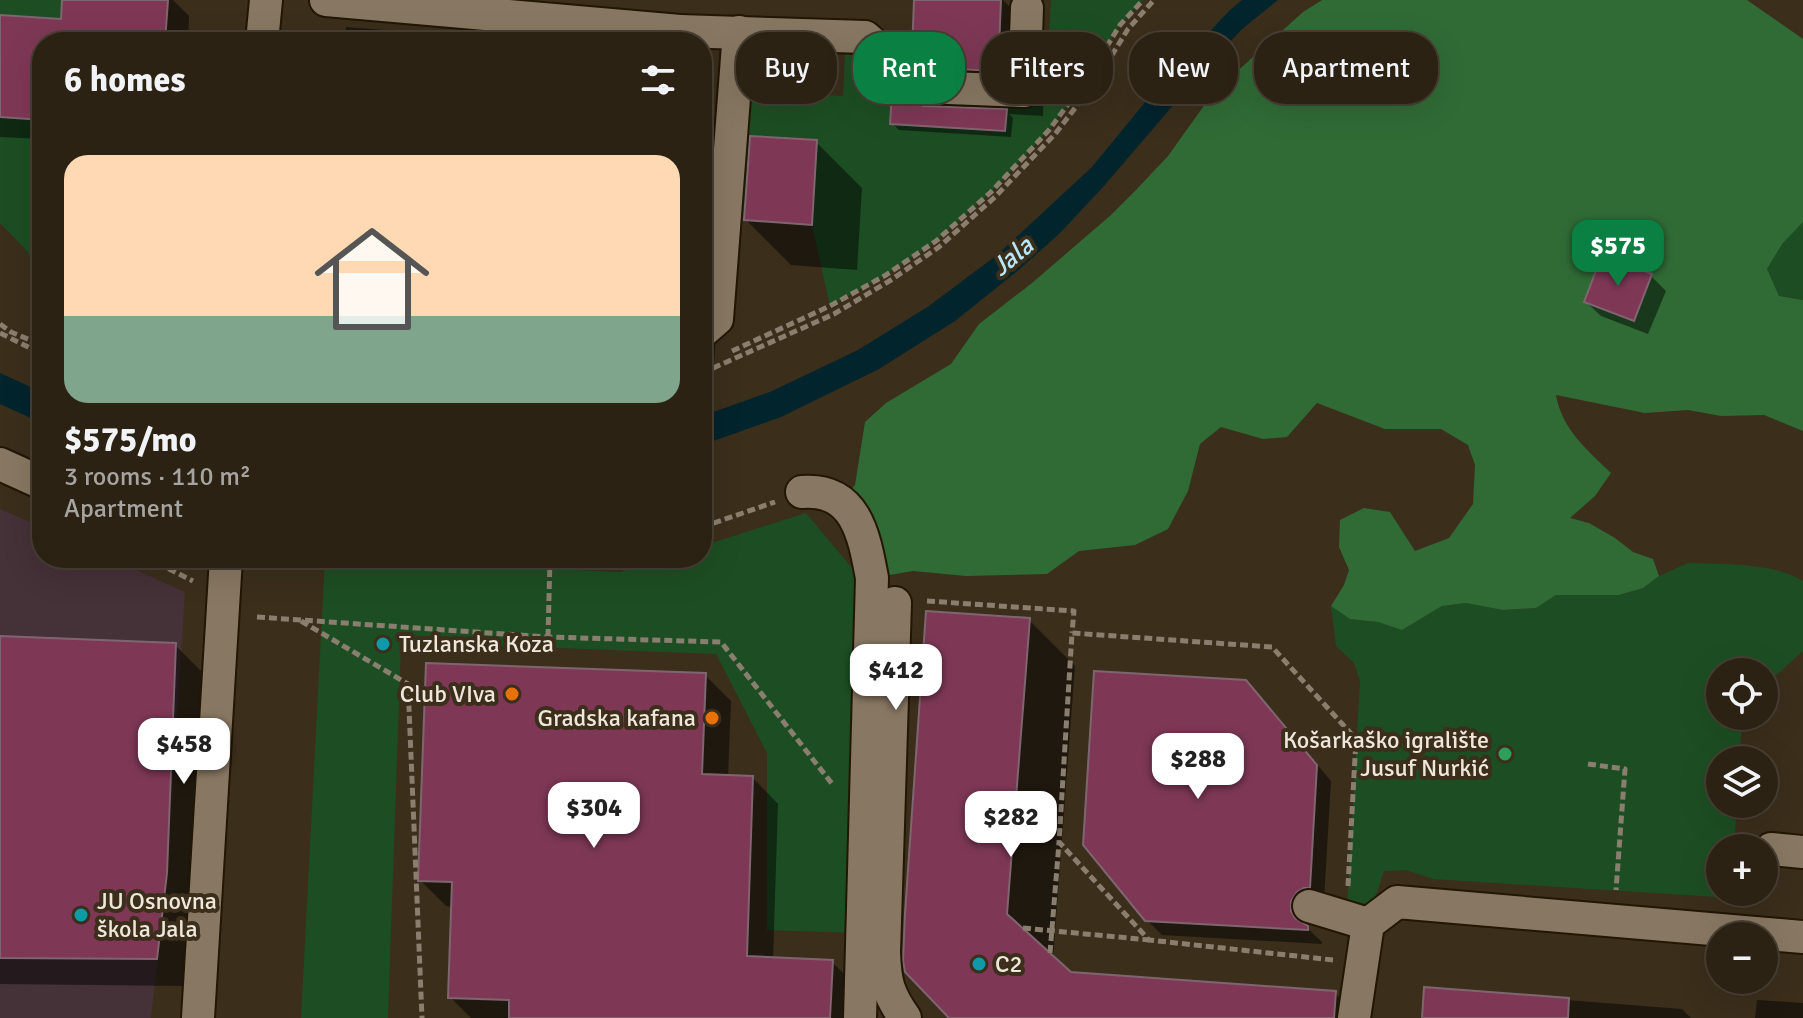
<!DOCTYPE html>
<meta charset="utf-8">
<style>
body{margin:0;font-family:Signika,sans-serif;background:#342a1d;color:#f1f3f6;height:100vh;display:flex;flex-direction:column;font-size:30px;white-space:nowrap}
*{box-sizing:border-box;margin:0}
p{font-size:26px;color:#a6a4a0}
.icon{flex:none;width:44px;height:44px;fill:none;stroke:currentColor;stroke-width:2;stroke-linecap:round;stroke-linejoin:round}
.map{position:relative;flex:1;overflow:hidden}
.sheet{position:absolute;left:32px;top:32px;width:680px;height:536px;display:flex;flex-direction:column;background:#2c2214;border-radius:32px;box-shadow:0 8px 32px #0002,0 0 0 2px #483f34}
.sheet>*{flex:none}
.guide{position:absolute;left:736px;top:32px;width:760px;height:72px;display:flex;gap:16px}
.buttons{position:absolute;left:1706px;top:658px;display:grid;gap:16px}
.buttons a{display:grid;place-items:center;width:72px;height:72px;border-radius:50%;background:#2c2214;box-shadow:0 8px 32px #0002,0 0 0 2px #483f34;font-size:40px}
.price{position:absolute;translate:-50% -68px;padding:0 18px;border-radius:16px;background:#fff;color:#222;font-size:26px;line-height:52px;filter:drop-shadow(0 2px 4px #0008)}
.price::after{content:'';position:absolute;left:50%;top:48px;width:24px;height:18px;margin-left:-12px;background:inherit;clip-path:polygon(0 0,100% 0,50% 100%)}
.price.active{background:#0b8043;color:#fff}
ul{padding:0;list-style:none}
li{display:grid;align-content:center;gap:16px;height:424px;padding:0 32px}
li span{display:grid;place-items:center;height:248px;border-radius:24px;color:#555}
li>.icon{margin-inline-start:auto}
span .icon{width:144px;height:144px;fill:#fffc;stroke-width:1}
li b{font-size:34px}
h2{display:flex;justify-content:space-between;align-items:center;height:96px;padding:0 32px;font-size:34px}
.tag{padding:0 28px;border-radius:32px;background:#2c2214;box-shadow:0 8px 32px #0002,0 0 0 2px #483f34;font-size:28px;line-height:72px}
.tag.active{background:#0b8043;color:#fff}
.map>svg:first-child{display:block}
</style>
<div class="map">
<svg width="1803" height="1018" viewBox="0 0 1803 1018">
<rect width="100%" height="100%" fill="#3b2e1b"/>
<path fill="#453138" d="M0 509 42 527V558H110L185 592 167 873 151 1018H0Z"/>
<g fill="#1d4e23">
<path d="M0 0H168L165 42H42V285L28 252 0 223Z"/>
<path d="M1051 0H1143L1120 25 1088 77 1049 130 991 192 936 241 886 275 830 306 812 225 724 219 735 90 843 96 845 54C872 58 879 68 881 93H892L890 124 1005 131 1007 101 1045 97Z"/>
<path d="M1803 222V300L1779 296 1767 269 1782 243Z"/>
<path d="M806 513 868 587 857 933 767 930V753L716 654 401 642 388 1018H301L325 558 620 572 665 558H702V546Z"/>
<path d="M1688 563C1721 564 1776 563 1803 581V651L1764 686V672H1720V716H1742L1740 760H1720V804H1737L1734 848H1720V892H1732V898L1433 879 1406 870 1384 871C1375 898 1374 912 1346 923L1360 681 1354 663 1336 646 1331 606 1350 619 1378 622 1402 630 1442 606 1467 603 1503 610 1536 608 1556 595H1620L1643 588 1659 576Z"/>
</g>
<path fill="#306b36" d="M1322 0H1747L1803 39V222L1782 244 1767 269 1779 296 1803 300V431L1764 415 1721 416 1688 410 1645 413 1556 395C1562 429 1586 449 1611 473L1595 496 1570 518 1589 523 1615 538 1633 552 1653 559 1659 576 1643 588 1619 595H1556L1536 608 1503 610 1466 603 1442 606 1402 630 1378 622 1350 619 1331 606 1344 585 1349 570 1339 547 1340 520 1364 508 1390 512 1415 551 1449 538 1473 504 1475 465 1468 445 1441 429H1385L1317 403 1287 437 1263 439 1221 427 1200 444 1188 491 1168 529 1135 545 1079 551 1047 574 966 576 913 571 872 578 840 501 855 485 865 422 886 403 951 364 979 324 1032 283 1111 215 1135 191 1168 156 1213 93 1303 12Z"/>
<g fill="#02242d">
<path d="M1242 0H1278L1241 30 1206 67 1103 187 1060 233 1021 268 955 321 879 369 781 417 702 445V416L770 392 858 350 929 306 997 255 1091 168 1156 89 1229 11Z"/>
<path d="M0 373 42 392V423L0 404Z"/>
</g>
<g fill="#0007">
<path d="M64 0H173L189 16 188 42H42V139L0 137V17L63 21Z"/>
<path d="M916 0H1003L1046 43 1043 116 1009 114 1013 118 1011 137 899 130 892 123 923 108 975 110 914 51Z"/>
<path d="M346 27 411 32 422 42H345Z"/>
<path d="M816 142 862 188 857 270 791 265 746 220Z"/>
<path d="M1651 276 1666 291 1648 334 1601 316 1586 302Z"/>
<path d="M702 278 719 295 713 378 702 377Z"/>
<path d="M1029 620 1075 666 1053 959 1070 974 1335 993 1359 1018H952Z"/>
<path d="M0 638 175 645 203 673 185 986 0 984Z"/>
<path d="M705 675 731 701 728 777 753 778 778 804 773 959 832 962 858 988 857 1018H471L450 997 453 907 446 906 420 880Z"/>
<path d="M1260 698 1331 781 1324 901 1304 916 1305 926 1322 942V944L1162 935 1147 920Z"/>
<path d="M1426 989 1682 1009 1691 1018H1424Z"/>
<path d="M1757 1000 1803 1003V1018H1755Z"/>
</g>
<g fill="#7e3856" stroke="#7f656f" stroke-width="2">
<path d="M62 0H168L165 42H42V120L0 117V15L61 19Z"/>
<path d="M914 0H1001L998 71 931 68 912 52Z"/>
<path d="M892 93 903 94 913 102 923 106 1007 109 1005 131 890 124Z"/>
<path d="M750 136 817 140 812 225 744 220Z"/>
<path d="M1602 255 1652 274 1634 321 1584 302Z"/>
<path d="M926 611 1030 618 1007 914 1071 972 1336 991 1334 1018H949L905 972 903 961 905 913Z"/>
<path d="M0 636 176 643 167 873 157 959 0 958Z"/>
<path d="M426 663 706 673 702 774 753 776 747 956 833 960 830 1018H509V1000L448 998 452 882 418 881Z"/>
<path d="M1094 671 1246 680 1317 765 1310 888H1304L1297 892 1291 901V911L1295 918 1308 926V930L1145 921 1083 845Z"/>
<path d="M1424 987 1569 998 1568 1018H1422Z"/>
</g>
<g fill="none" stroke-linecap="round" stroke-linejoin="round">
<g stroke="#221604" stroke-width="36">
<g id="minor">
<path d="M326 0 680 31 679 42"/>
<path d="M680 31 865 37 924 87 1024 91 1027 8"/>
<path d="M262 42 266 0"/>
<path d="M702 332 717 319 739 32"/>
<path d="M0 464 42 483"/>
<path d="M802 492C856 488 864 535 872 578L860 1018"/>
<path d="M895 603 884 952C885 982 888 994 905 1018"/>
<path d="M1771 849 1803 852"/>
<path d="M1309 906 1368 924"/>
<path d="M198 1018 226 558"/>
<path d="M1354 1018 1368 924 1397 902 1803 937"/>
</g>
</g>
<g stroke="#8a7e6f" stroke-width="5" stroke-dasharray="8 4" stroke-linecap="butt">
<path d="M0 324 11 332 42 345"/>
<path d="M0 333 42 354"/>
<path d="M732 351 830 306 886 275 936 241 991 192 1049 130 1088 77 1120 25 1143 0"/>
<path d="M702 373 834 314 891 280 939 247 995 197 1055 134 1096 81 1128 29 1154 0"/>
<path d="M702 527 775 502"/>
<path d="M147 558 193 581"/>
<path d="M404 558H513"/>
<path d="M927 601 1074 611 1072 633"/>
<path d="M257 617 548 637 721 642 833 785"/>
<path d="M301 621 408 684 422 1018"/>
<path d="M548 637 550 558"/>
<path d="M1588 764 1625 769 1616 890"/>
<path d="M1348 886 1356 739"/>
<path d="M1023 928 1149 940"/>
<path d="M1050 953 1059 843"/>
<path d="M1333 960 1149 940 1059 842 1072 633 1272 647 1356 739 1419 744"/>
</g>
<use href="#minor" stroke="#887863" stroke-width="32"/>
</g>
<g fill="#0f9aa8" stroke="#3b2e1b" stroke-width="3">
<circle cx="383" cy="644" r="8"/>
<circle cx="81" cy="915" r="8"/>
<circle cx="979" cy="964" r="8"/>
</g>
<g fill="#e8710a" stroke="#3b2e1b" stroke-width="3">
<circle cx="512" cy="694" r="8"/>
<circle cx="712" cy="718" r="8"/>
</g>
<circle fill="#2e9e5b" stroke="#3b2e1b" stroke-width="3" cx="1505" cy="754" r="8"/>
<g text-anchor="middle" stroke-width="8" stroke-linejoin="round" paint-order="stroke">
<g font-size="24" fill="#f0e7dc" stroke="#3b2e1b" text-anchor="start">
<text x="399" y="652">Tuzlanska Koza</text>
<text x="496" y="702" text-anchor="end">Club VIva</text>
<text x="696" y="726" text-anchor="end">Gradska kafana</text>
<text x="1489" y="748" text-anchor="end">Košarkaško igralište<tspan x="1489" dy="28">Jusuf Nurkić</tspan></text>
<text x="97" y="909">JU Osnovna<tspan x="97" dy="28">škola Jala</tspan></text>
<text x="995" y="972">C2</text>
</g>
<g font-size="26" font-style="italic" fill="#b8e8f7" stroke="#3b2e1b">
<text transform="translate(1012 256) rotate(-40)" y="9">Jala</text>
</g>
</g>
</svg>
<div class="buttons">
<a><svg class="icon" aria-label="locate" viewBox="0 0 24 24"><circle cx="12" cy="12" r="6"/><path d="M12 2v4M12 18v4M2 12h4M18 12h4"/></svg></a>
<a><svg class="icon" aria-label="layers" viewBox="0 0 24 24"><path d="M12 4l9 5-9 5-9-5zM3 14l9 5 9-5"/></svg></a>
<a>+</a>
<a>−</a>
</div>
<b class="price active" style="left:1618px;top:288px">$575</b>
<b class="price" style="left:896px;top:712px">$412</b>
<b class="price" style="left:184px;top:786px">$458</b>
<b class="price" style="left:1198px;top:801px">$288</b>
<b class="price" style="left:594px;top:850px">$304</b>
<b class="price" style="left:1011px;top:859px">$282</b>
<div class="guide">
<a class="tag">Buy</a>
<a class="tag active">Rent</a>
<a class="tag">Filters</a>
<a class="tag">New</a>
<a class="tag">Apartment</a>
</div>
<section class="sheet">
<h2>6 homes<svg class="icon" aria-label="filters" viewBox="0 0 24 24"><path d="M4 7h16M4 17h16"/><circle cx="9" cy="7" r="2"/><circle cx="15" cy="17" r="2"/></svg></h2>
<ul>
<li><span style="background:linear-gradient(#ffd9b3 65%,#7fa58c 0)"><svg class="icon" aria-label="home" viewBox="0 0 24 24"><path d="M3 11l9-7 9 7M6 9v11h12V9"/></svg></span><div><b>$575/mo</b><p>3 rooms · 110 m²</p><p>Apartment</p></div></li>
</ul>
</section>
</div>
